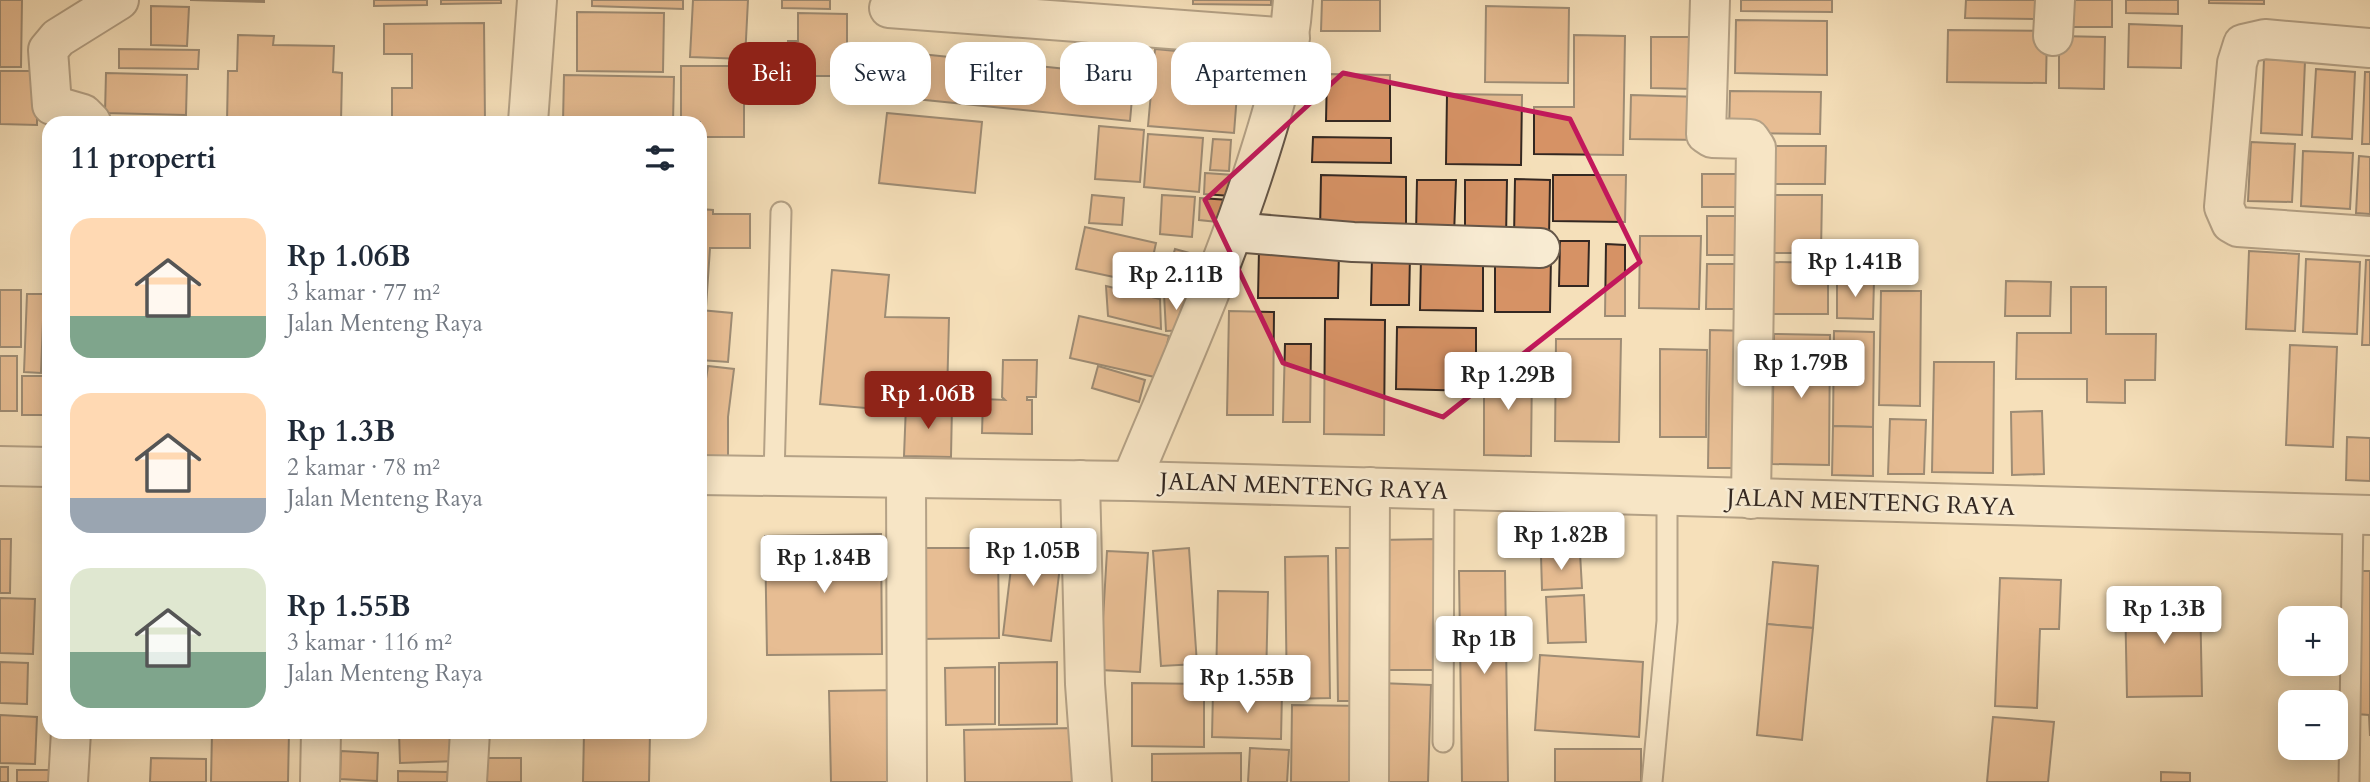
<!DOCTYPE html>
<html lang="id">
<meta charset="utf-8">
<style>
body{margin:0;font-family:Cardo,serif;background:#f2f2f3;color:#1f2937;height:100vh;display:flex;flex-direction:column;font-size:26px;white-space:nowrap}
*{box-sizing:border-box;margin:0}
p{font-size:23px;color:#747a83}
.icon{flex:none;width:38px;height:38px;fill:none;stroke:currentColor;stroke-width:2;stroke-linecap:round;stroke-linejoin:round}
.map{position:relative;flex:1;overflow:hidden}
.drawer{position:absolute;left:42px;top:116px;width:665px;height:623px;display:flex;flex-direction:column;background:#fff;border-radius:21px;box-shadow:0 4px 18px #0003}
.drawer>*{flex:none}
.banner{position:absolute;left:728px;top:42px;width:665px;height:63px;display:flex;gap:14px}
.fabs{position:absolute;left:2278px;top:606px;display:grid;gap:14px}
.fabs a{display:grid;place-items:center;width:70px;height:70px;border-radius:14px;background:#fff;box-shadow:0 4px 18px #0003;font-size:35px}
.price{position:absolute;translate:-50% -60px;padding:0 16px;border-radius:7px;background:#fff;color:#222;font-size:23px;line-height:46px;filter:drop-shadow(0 2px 4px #0008)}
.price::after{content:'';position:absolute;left:50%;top:42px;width:21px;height:16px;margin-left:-10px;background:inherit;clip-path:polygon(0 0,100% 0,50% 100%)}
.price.on{background:#8f2418;color:#fff}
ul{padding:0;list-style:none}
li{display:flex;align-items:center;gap:21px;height:175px;padding:0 28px}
li span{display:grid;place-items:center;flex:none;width:196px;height:140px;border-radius:21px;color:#555}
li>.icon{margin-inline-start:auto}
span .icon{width:84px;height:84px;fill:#fffc;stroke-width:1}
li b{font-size:30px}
h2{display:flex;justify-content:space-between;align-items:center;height:84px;padding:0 28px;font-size:30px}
.pill{padding:0 24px;border-radius:21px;background:#fff;box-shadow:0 4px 18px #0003;font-size:24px;line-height:63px}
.pill.on{background:#8f2418;color:#fff}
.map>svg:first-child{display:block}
</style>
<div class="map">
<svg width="2370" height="782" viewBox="0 0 2370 782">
<rect width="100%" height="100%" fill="#f5e0ba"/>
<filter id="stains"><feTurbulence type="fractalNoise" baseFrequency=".00286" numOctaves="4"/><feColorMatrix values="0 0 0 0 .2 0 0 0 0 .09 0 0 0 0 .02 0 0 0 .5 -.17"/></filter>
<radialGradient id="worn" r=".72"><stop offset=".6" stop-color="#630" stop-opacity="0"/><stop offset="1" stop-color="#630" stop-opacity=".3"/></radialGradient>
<g fill="#d69265" stroke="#332721" stroke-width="2">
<path d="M0 0H22L21 67H0Z"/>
<path d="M190 0H264V2Z"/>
<path d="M374 0H427V5L374 6Z"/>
<path d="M441 0H501V3L441 4Z"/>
<path d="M592 0H683V9L592 6Z"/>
<path d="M693 0H748L745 59 690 57Z"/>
<path d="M782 0H830V9L782 8Z"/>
<path d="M1193 0H1271V5L1193 4Z"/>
<path d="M1322 0H1380V31H1321Z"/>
<path d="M1741 0H1832V12L1741 11Z"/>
<path d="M1966 0H2039V19L1965 18Z"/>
<path d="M2074 0H2112V27H2073Z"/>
<path d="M2126 0H2178V14L2126 13Z"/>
<path d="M2209 0H2264V4L2209 3Z"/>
<path d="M151 6 189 7 187 46 151 45Z"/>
<path d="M1486 6 1569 8 1568 83 1485 82Z"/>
<path d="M577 12 664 13 663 72 577 71Z"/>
<path d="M798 13 847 14V76H797V66H787L788 41H798Z"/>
<path d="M1736 20 1827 21V75L1735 73Z"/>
<path d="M484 23 485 122H369H392V88H412V54H384V24Z"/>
<path d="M2129 24 2182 26 2181 68 2128 67Z"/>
<path d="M1948 30 2047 31 2046 83 1947 82Z"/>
<path d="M238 35 274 36 273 45 334 46 333 72 342 73 341 122H227L228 71H237Z"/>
<path d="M1574 35 1625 36 1623 155 1534 154V107H1574Z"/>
<path d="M2059 36 2105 37 2104 89 2059 88Z"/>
<path d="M1651 37H1695V89L1651 88Z"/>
<path d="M862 48 1134 76 1130 121 857 93Z"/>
<path d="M119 49 199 50 198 69 119 68Z"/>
<path d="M1155 49 1250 58 1247 81H1238L1234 133 1148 126Z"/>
<path d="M2264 59 2305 61 2302 135 2261 133Z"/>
<path d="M681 66H744V137H700V122H681Z"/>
<path d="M2316 69 2355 72 2352 139 2312 137Z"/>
<path d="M0 71H37V125L0 124Z"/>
<path d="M2365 72H2370V144H2362Z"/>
<path d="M106 73 187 75 186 115 105 113Z"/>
<path d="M1327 74 1390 75V121H1326Z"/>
<path d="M564 75 674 77 673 122H563Z"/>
<path d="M1730 91 1821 92 1820 134 1729 133Z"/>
<path d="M1447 94 1522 95 1521 165 1446 164Z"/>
<path d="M1631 95 1701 97V140L1630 139Z"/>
<path d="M887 113 982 122 975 193 879 183Z"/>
<path d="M102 118 180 120V122H102Z"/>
<path d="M1099 126 1144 130 1140 182 1095 179Z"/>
<path d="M1148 134 1203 138 1199 192 1144 187Z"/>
<path d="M1313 137 1391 138V163L1312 162Z"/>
<path d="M1213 139 1231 140 1229 171 1210 170Z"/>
<path d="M2251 142 2295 144 2292 202 2248 201Z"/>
<path d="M1771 146H1826L1825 184H1771Z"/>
<path d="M2303 151 2353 153 2350 209 2301 206Z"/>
<path d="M2359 156 2370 157V214L2356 213Z"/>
<path d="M1205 173 1234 175 1231 196 1204 194Z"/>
<rect x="1702" y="174" width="38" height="33"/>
<path d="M1321 175 1406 177V233L1320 232Z"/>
<path d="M1553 175H1626L1625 222 1553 221Z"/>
<path d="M1515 179 1550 180 1549 238H1514Z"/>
<path d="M1417 180H1456L1454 235 1416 234Z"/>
<path d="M1465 180H1507L1506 240 1465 239Z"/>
<path d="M1092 195 1124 198 1122 225 1089 223Z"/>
<path d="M1162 195 1195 197 1192 237 1160 234Z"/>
<path d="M1771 195H1822L1821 253H1771Z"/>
<path d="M1200 198 1229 200 1227 223 1199 220Z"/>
<path d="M700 209 713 210V214H750V248H710L706 307 700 306Z"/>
<rect x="1707" y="216" width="37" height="39"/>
<path d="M1085 227 1156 243 1147 284 1076 269Z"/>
<path d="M1640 236H1701L1699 309 1639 308Z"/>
<path d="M1560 241H1589L1588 286H1559Z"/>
<path d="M1606 244 1625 245V316H1605Z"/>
<path d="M1175 249 1204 257 1197 278 1169 269Z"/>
<path d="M1259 249 1339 250 1338 298H1258Z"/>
<path d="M2249 251 2299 254 2295 331 2246 329Z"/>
<path d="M1372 255H1410L1409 305H1371Z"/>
<path d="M1421 256 1483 257V311L1420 310Z"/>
<path d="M1495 256 1551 257 1550 312H1495Z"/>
<path d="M2306 259 2360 262 2357 334 2303 332Z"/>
<path d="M2366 260H2370V345H2362Z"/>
<path d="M1772 262 1828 263V314H1772Z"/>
<path d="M1707 264H1748L1747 309H1706Z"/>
<path d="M832 270 889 275 885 317 949 318 947 397 878 395 877 409 820 404Z"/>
<path d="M1837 279 1874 280 1873 319 1837 318Z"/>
<path d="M2006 281 2051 282 2050 316H2005Z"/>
<path d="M49 282V373L45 372Z"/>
<path d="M1106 286 1160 299 1161 329 1108 316Z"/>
<path d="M2071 287H2106V334H2156L2155 380H2125V403L2087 402V379H2016L2017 333H2071Z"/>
<rect x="0" y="290" width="21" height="57"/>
<path d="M1881 291H1921L1920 406 1879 405Z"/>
<path d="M1187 293 1189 330 1166 331 1164 294Z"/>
<path d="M27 294H44L41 373 24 372Z"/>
<path d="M700 310 732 313 728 362 700 360Z"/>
<path d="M1229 311 1274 312 1273 415H1227Z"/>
<path d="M1079 316 1169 336 1159 378 1070 358Z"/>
<path d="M1325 319 1385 320 1384 435 1324 434Z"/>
<path d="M1397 327 1476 328V391L1396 389Z"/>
<path d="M1710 330 1750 331 1748 468H1708Z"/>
<path d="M1834 331 1874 332 1873 427 1833 426Z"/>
<path d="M1774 334 1830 335 1829 465 1772 464Z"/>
<path d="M1556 339H1621L1619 442 1555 441Z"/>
<path d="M1285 344H1311L1310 422H1283Z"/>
<path d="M2290 345 2337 347 2333 447 2286 445Z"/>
<path d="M1660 349 1707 350 1706 437H1660Z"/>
<rect x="0" y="356" width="17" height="55"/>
<path d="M1003 360H1037L1036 397H1027V400H1032V434L982 433 983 399 1005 400 1002 397Z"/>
<path d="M1934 362H1994L1993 473 1932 472Z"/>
<path d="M708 366 734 369 728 417V456L700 457V417Z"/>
<path d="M1098 366 1145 380 1139 402 1092 388Z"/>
<path d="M1484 368H1532L1531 456 1484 455Z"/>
<rect x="22" y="376" width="26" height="39"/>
<path d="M906 405 952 406 951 457 904 456Z"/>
<path d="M2042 411 2044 474 2012 475 2011 412Z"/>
<path d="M1890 419 1926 420 1924 474H1888Z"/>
<path d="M1833 426 1873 427V476L1832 475Z"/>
<path d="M2347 437 2370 438V481L2346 480Z"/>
<path d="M881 534 882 654 767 655 765 536Z"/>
<path d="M1015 535 1063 541 1051 641 1003 635Z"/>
<path d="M0 539H11L10 593H0Z"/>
<path d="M1437 539 1438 670H1379L1378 540Z"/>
<path d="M919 548H998L999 638 919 639Z"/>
<path d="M1189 548 1197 664 1161 666 1153 551Z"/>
<path d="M1336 548H1359L1362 701H1338Z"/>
<path d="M1107 551 1148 553 1140 672 1100 670Z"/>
<path d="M1580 553 1582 588 1542 590 1541 555Z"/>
<path d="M1328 556 1330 698 1287 699 1285 557Z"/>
<path d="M1773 562 1818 566 1813 628 1767 624Z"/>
<path d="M1459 571H1505L1508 782H1462Z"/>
<path d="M2360 571H2370V736L2369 715 2356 714Z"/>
<path d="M2000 578 2061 580 2059 629H2040L2037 708 1995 706Z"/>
<path d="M1218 591 1268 592 1266 682 1216 681Z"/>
<path d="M1584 595 1586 642 1548 643 1546 597Z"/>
<path d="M2200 596 2202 696 2127 697 2125 597Z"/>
<path d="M0 598 35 599 33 654 0 653Z"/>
<path d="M1767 624 1813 628 1802 740 1757 735Z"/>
<path d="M1540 655 1643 662 1639 737 1535 730Z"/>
<path d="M0 662 28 663 27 704 0 703Z"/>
<path d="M1057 662V724L999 725V663Z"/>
<path d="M995 667V724L946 725 945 668Z"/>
<path d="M1132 683 1204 684V747L1132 746Z"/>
<path d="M1379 683 1431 685 1428 782H1376Z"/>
<path d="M896 690 898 782H831L829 691Z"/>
<path d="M1213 691 1282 692 1281 739 1212 737Z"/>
<path d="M1292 705 1366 706 1365 782H1291Z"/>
<path d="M0 715 37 717 35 764 0 763Z"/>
<path d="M1993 717 2054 722 2048 782H1987Z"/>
<path d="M1075 728V782H965L964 730Z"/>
<path d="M212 732H289L288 782H211Z"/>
<path d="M399 732H456L457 761 400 763Z"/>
<path d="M584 732H650L649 782H583Z"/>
<path d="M1250 748 1289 750 1287 782H1248Z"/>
<rect x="1555" y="749" width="86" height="33"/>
<path d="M341 751 378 753 377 781 340 779Z"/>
<path d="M1241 753V782H1152V754Z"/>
<path d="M151 758 206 759V782H150Z"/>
<rect x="476" y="758" width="45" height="24"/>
<rect x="0" y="767" width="8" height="15"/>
<rect x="17" y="770" width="41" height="12"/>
<path d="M398 771 448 772 447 782H398Z"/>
<path d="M2161 772 2190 773V782H2161Z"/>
</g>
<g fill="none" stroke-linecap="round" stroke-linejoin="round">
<g stroke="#645547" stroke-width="23">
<g id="service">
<path d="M774 476 781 212"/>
<path d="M1443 742 1444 490"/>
<path d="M1652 782 1667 621V496"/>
<path d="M2349 782 2353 515"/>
</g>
</g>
<g stroke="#645547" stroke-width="42">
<g id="minor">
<path d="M1710 0 1706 134 1712 138 1750 139 1756 148 1751 499"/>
<path d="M889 8 1290 38"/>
<path d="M2053 36 2055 0"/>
<path d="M2370 48 2265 39 2243 44 2237 63 2224 207 2231 223 2238 227 2370 236"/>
<path d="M91 122 83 114 52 105 48 50 58 38 119 0"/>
<path d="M528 122 537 0"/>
<path d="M1234 232 1353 242 1540 248"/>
<path d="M906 478 907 782"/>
<path d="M1080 480 1085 684 1092 782"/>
<path d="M68 782 71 732"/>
<path d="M320 782 321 732"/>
<path d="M467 782 470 732"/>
<path d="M1369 782 1370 487"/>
</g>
</g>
<g stroke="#645547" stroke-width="42">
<g id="tertiary">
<path d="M0 466 49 467"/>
<path d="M700 475 1131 481 2370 515"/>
<path d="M1131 481C1173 380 1218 280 1252 177 1271 119 1289 61 1293 0"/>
</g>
</g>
<use href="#service" stroke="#f8ebd2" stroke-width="19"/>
<use href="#minor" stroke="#f8ebd2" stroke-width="38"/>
<use href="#tertiary" stroke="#f8ebd2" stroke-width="38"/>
</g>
<path d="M0 0H2370V782H0ZM1343 73 1570 119 1640 262 1443 417 1283 363 1205 200Z" fill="#f5e0ba" fill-opacity=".55" fill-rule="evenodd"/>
<path fill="none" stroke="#c2185b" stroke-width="5" stroke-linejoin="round" d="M1343 73 1570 119 1640 262 1443 417 1283 363 1205 200Z"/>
<g text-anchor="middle" stroke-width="5" stroke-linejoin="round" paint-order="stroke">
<g font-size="24" fill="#332721" stroke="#f8ebd2">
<text transform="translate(1304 486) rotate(2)" y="8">JALAN MENTENG RAYA</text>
<text transform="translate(1871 502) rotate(2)" y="8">JALAN MENTENG RAYA</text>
</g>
</g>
<rect width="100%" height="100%" filter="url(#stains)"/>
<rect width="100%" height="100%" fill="url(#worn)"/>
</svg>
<div class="fabs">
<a>+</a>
<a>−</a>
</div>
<b class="price" style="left:1855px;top:299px">Rp 1.41B</b>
<b class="price" style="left:1176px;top:312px">Rp 2.11B</b>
<b class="price" style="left:1801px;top:400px">Rp 1.79B</b>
<b class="price" style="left:1508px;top:412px">Rp 1.29B</b>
<b class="price on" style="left:928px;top:431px">Rp 1.06B</b>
<b class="price" style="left:1561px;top:572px">Rp 1.82B</b>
<b class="price" style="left:1033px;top:588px">Rp 1.05B</b>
<b class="price" style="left:824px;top:595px">Rp 1.84B</b>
<b class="price" style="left:2164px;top:646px">Rp 1.3B</b>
<b class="price" style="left:1484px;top:676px">Rp 1B</b>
<b class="price" style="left:1247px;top:715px">Rp 1.55B</b>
<div class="banner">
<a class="pill on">Beli</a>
<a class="pill">Sewa</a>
<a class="pill">Filter</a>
<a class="pill">Baru</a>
<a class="pill">Apartemen</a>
</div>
<section class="drawer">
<h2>11 properti<svg class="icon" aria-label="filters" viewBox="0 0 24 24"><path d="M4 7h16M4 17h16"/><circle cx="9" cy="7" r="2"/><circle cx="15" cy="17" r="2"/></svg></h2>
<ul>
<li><span style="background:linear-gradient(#ffd9b3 70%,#7fa58c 0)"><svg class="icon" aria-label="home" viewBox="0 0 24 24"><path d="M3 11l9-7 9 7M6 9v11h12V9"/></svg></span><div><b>Rp 1.06B</b><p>3 kamar · 77 m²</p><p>Jalan Menteng Raya</p></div></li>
<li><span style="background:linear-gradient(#ffd9b3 75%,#9aa5b1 0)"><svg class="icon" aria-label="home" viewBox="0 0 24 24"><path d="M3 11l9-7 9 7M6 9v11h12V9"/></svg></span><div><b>Rp 1.3B</b><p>2 kamar · 78 m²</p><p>Jalan Menteng Raya</p></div></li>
<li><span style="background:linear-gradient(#dfe7d0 60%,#7fa58c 0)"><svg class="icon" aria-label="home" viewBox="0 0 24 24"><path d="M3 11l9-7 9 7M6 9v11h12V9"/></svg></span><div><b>Rp 1.55B</b><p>3 kamar · 116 m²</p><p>Jalan Menteng Raya</p></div></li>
</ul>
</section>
</div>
